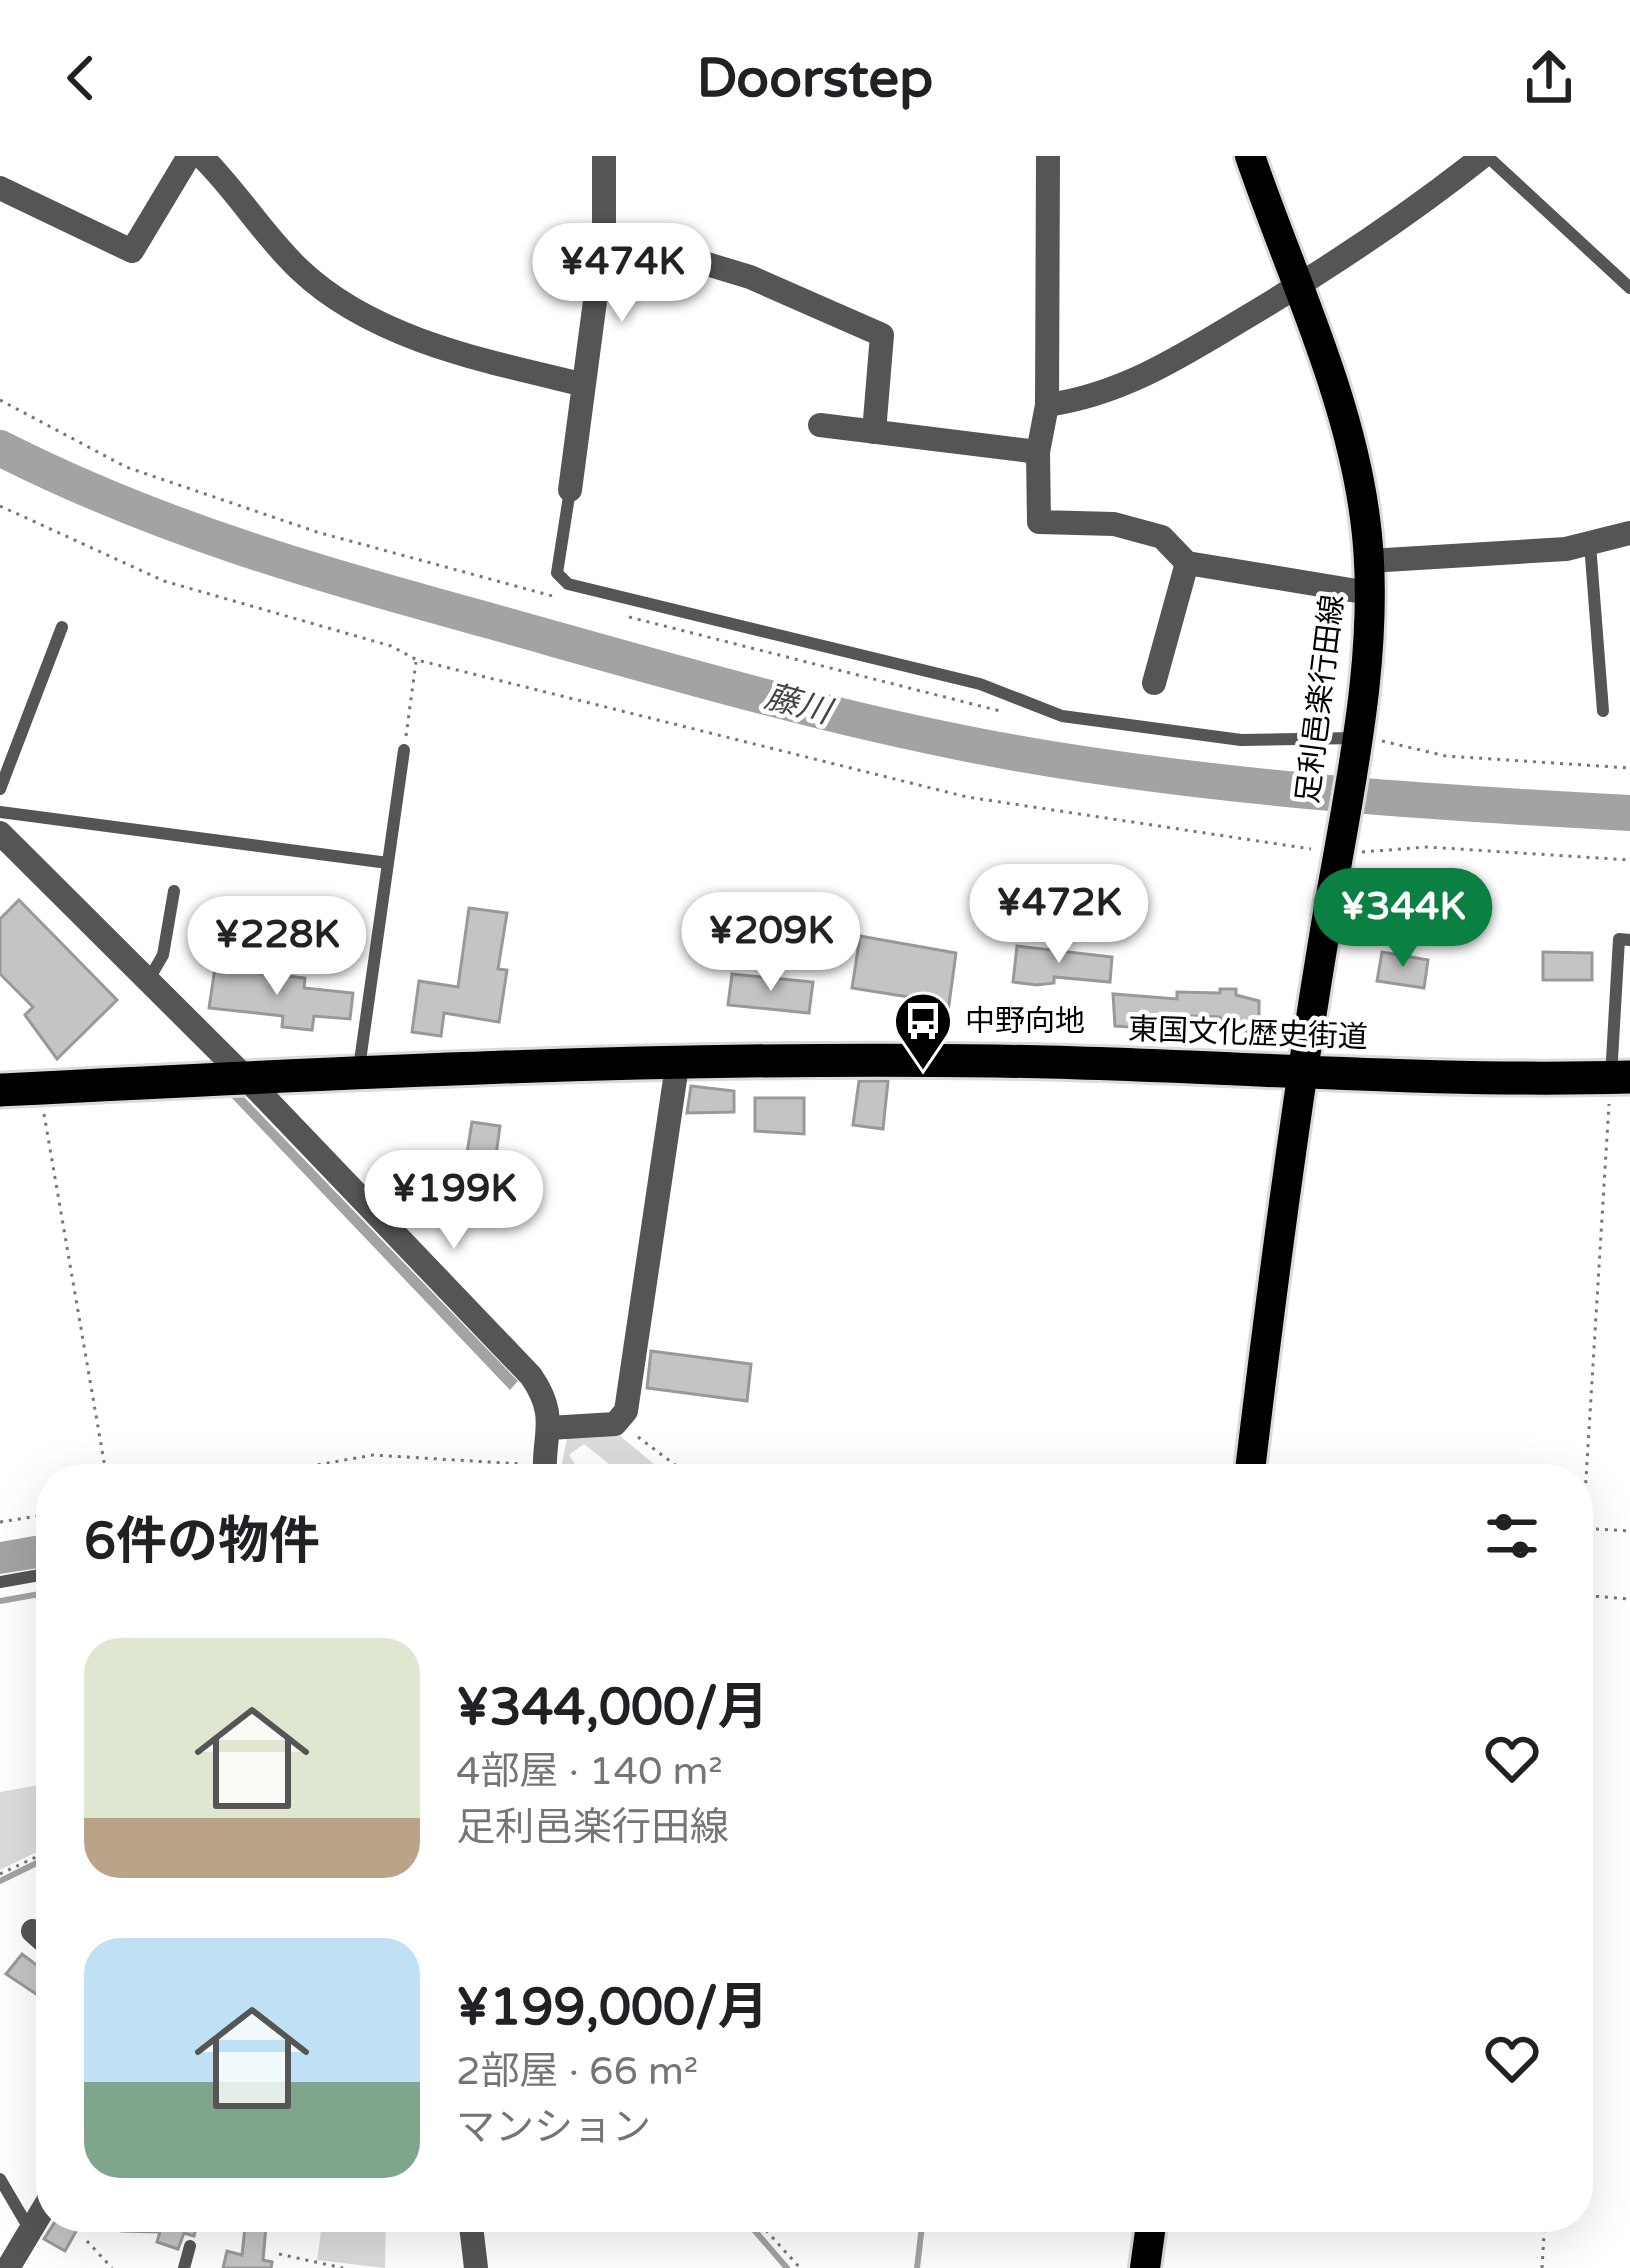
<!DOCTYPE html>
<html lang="ja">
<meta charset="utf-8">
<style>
body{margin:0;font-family:"Varela Round","Noto Sans JP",sans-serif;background:#f6f6f6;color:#202124;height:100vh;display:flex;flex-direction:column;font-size:45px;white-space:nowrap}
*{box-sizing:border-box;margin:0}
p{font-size:39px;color:#757577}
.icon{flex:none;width:66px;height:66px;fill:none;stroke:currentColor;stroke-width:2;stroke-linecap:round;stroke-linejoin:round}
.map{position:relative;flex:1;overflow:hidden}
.sheet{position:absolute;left:36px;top:1308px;width:1557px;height:768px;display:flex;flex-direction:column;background:#fff;border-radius:48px;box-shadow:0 12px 48px #0002}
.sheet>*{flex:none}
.price{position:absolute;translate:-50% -102px;padding:0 27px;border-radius:42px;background:#fff;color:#222;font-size:39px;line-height:78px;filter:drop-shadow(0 3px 6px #0008)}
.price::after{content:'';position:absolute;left:50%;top:72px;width:36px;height:27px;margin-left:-18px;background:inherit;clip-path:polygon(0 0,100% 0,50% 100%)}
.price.active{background:#0b8043;color:#fff}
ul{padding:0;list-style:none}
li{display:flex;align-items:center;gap:36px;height:300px;padding:0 48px}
li span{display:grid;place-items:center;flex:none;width:336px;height:240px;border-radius:36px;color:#555}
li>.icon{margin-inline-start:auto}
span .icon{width:144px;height:144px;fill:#fffc;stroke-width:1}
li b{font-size:51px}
h2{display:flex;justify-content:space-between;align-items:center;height:144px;padding:0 48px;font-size:51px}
header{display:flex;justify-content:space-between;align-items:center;height:156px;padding:0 48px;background:#fff;font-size:54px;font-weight:700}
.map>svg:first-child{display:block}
</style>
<header><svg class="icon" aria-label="back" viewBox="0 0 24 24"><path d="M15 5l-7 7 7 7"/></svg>Doorstep<svg class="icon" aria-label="share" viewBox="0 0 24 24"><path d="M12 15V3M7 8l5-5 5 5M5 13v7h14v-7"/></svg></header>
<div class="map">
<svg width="1630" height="2112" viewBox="0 0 1630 2112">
<rect width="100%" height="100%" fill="#fff"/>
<g fill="#dcdcdc">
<path d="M619 1279 672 1323H628L584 1288 569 1299 585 1323H559L567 1282Z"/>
<path d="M51 1627V1689L0 1714V1636Z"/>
<path d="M323 2061H386L385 2112 317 2104Z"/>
</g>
<g fill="#a3a3a3">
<path d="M229 939H242L518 1225 510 1234Z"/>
<path d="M51 1377V1410L0 1418V1386Z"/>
</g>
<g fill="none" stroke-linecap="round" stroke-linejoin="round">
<g stroke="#a3a3a3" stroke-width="6">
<path d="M0 1445 51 1436"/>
<path d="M0 1725 51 1700"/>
<path d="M743 2061 787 2112"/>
<path d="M771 2067V2061"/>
<path d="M917 2112 923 2061"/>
</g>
<path stroke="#a3a3a3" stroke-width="36" d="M0 292C162 374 314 416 487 464 673 516 860 572 1051 603 1242 634 1438 647 1630 657"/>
</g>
<g fill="#c4c4c4" stroke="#999" stroke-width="3">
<path d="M19 744 117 844 57 903 25 859 33 851 0 818V763Z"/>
<path d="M469 752 507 757 498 813 507 814 499 866 444 857 441 880 412 876 419 825 458 831Z"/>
<path d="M860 780 956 797 947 863 907 857 909 841 852 832Z"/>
<path d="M1017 790 1112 801 1110 826 1054 821V827L1037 829 1013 826Z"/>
<path d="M1382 796 1428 804 1424 832 1377 825Z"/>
<path d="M1543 796 1592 797V824H1543Z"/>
<path d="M215 812 305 822 304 832 353 837 350 863 314 860 312 874 282 871 283 860 209 852Z"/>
<path d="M732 818 813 826 809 857 728 849Z"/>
<path d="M1220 833H1236V839L1259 845V875H1226L1220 861 1155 859 1146 872 1115 870 1113 838 1177 843V836L1220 837Z"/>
<path d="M859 925H888L883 973 853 969Z"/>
<path d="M691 930 734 935V956L687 957Z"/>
<path d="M755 942H804V978L755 975Z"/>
<path d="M472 966 500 970 495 1007 466 1003Z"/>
<path d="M651 1195 751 1208 747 1245 647 1232Z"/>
<path d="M22 1798 51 1820V1848L6 1818Z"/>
<path d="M58 2061H84L65 2095 44 2083Z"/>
<path d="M123 2061H199L194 2080 184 2077 178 2093 157 2086 160 2076 122 2075Z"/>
<path d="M266 2070 263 2104 272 2106 271 2112H223L227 2095 242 2099 245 2071Z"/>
</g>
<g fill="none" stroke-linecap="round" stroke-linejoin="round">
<g stroke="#dbdbdb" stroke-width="36">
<g id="primary">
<path d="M1249 1323C1270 1146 1293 969 1322 793 1343 658 1384 499 1365 362 1349 238 1290 117 1250 0"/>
<path d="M1145 2112 1152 2061"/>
</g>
</g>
<g stroke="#dbdbdb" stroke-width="39">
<path id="trunk" d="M0 934C332 917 663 900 996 905 1207 908 1419 927 1630 921"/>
</g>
<g stroke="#777" stroke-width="3" stroke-dasharray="3 6" stroke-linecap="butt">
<path d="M0 244 126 311 317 376 556 441"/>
<path d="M0 350 164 425 391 490 417 504 967 641 1311 693"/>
<path d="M629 461 1004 556"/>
<path d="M406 580 416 506"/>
<path d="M1382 585 1446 600 1630 612"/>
<path d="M1362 696 1427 691 1630 704"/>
<path d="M44 958 107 1323"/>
<path d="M638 1281 694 1323"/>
<path d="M238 1323 373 1299 522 1308"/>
<path d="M0 1366 51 1358"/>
<path d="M1578 1372 1630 1375"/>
<path d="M1583 1372 1609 948"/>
<path d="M1578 1439 1630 1443"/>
<path d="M1578 1489 1581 1441"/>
<path d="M0 1718 51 1694"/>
<path d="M45 1877 51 1883"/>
<path d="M754 2061 800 2112"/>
<path d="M87 2085 112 2112"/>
<path d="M279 2098 343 2112"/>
<path d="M1542 2112 1545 2061"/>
</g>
<g stroke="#555" stroke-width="12">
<path d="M1487 0 1630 132"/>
<path d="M570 334 557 417 568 428 980 528 1062 560 1241 584 1354 582"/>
<path d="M1590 388 1603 555"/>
<path d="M0 633 62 471"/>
<path d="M0 656 388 707"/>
<path d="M149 823 163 799 174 735"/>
<path d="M359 912 404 594"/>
<path d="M1611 921 1619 783 1630 784"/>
<path d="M0 1426 51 1417"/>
<path d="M0 2023 30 2074"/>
<path d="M184 2112 190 2090"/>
</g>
<g stroke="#555" stroke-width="24">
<path d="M201 0C237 35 263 79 299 113 372 183 485 205 581 228"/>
<path d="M1048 0 1047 249 1038 296 1039 366 1114 368 1162 381 1187 407 1369 437"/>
<path d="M0 32 132 95 189 0"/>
<path d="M604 77 750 121 882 179 874 276"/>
<path d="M1047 249C1126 238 1188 196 1255 156 1335 108 1410 58 1483 0"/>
<path d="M820 269 1038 296"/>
<path d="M570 334 604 77V0"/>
<path d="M1369 405 1566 393 1630 377"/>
<path d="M1154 527 1187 407"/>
<path d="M0 677 244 920 531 1220C560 1262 542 1278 545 1323"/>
<path d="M549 1272 615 1268 626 1255 678 903"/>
<path d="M33 1775 51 1791"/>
<path d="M470 2061 476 2112"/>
<path d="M8 2112 51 2040"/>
</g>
<use href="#primary" stroke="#000" stroke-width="30"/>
<use href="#trunk" stroke="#000" stroke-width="33"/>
</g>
<defs>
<g id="bus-pin" transform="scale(3)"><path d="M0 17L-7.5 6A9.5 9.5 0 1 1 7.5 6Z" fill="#000" stroke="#fff"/><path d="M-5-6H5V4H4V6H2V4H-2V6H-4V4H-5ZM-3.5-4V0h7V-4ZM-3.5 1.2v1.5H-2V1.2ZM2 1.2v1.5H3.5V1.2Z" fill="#fff"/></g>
</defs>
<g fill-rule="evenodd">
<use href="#bus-pin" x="923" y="865"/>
</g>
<g text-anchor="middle" stroke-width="9" stroke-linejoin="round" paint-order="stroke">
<g font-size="30" fill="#000" stroke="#fff">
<text transform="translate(1320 543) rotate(-83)" y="10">足利邑楽行田線</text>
<text transform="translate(1248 877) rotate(2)" y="10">東国文化歴史街道</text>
</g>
<g font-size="30" fill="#000" stroke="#fff" text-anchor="start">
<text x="965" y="875">中野向地</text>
</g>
<g font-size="33" font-style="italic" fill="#444" stroke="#fff">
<text transform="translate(798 547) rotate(15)" y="12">藤川</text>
</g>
</g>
</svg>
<b class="price" style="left:622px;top:169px">¥474K</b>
<b class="price" style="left:1059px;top:810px">¥472K</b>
<b class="price active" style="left:1403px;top:814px">¥344K</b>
<b class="price" style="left:771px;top:838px">¥209K</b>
<b class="price" style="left:277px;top:842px">¥228K</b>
<b class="price" style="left:454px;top:1096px">¥199K</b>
<section class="sheet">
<h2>6件の物件<svg class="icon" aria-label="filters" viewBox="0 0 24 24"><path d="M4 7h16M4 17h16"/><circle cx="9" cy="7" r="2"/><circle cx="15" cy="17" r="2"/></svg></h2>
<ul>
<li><span style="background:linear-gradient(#dfe7d0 75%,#b9a48a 0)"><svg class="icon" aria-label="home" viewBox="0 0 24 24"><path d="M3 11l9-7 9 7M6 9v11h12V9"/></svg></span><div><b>¥344,000/月</b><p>4部屋 · 140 m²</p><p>足利邑楽行田線</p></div><svg class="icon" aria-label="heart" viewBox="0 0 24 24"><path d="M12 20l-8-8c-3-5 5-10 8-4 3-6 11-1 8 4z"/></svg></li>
<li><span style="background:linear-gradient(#bfe0f5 60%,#7fa58c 0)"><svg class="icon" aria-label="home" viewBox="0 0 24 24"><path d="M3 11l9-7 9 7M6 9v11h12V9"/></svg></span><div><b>¥199,000/月</b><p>2部屋 · 66 m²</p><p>マンション</p></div><svg class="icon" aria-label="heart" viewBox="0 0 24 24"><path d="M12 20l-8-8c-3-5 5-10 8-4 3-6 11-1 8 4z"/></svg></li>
</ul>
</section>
</div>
